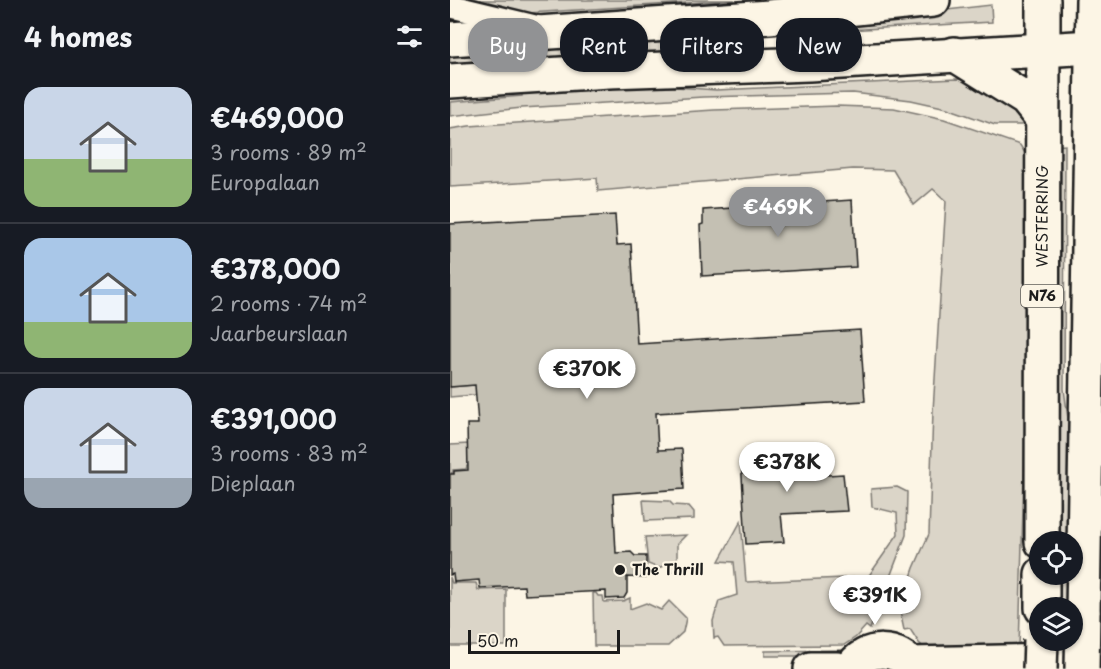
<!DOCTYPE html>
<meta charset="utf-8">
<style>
body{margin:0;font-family:"Playpen Sans",sans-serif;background:#20242c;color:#f1f3f6;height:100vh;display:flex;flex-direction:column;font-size:22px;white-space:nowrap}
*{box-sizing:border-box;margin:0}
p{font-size:20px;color:#9ea1a6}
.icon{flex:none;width:33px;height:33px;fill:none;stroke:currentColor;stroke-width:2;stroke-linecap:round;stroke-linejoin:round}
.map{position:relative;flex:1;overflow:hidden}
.sheet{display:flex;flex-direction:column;background:#171b24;width:450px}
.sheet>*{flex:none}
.top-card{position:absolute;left:18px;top:18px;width:543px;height:54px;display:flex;gap:12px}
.controls{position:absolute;left:579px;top:531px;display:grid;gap:12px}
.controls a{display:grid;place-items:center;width:54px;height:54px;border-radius:50%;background:#171b24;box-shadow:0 2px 4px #0004;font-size:30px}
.scale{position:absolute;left:18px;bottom:15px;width:152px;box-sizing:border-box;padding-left:6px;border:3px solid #1c1c1c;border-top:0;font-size:16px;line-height:21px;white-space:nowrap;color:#1c1c1c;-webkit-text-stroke:4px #fcf5e5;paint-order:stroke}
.price{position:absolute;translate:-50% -51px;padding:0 14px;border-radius:21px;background:#fff;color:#222;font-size:20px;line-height:39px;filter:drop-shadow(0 2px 3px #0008)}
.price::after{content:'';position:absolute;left:50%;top:36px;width:18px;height:14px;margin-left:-9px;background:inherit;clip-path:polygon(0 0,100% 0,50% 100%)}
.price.selected{background:#919294;color:#fff}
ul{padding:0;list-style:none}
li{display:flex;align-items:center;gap:18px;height:150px;padding:0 24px}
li+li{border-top:2px solid #363941}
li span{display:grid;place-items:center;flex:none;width:168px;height:120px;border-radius:18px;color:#555}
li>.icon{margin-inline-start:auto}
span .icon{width:72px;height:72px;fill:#fffc;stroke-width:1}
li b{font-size:26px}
h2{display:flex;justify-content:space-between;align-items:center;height:72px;padding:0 24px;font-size:26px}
.chip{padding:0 21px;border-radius:24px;background:#171b24;box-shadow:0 2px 4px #0004;font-size:21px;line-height:54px}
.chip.selected{background:#919294;color:#fff}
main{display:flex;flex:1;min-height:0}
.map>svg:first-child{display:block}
</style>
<main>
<section class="sheet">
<h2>4 homes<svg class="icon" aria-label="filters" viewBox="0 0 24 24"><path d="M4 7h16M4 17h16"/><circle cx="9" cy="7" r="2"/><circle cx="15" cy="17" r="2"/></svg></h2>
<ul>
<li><span style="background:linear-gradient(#c9d6e8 60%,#8fb573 0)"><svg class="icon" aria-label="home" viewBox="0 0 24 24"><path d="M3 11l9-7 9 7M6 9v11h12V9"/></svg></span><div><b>€469,000</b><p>3 rooms · 89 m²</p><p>Europalaan</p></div></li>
<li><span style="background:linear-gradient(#a9c7e8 70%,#8fb573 0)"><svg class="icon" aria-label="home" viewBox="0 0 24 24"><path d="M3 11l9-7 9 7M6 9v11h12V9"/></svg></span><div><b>€378,000</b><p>2 rooms · 74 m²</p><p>Jaarbeurslaan</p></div></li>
<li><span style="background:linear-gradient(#c9d6e8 75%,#9aa5b1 0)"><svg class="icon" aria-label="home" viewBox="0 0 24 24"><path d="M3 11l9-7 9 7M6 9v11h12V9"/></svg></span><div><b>€391,000</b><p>3 rooms · 83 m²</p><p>Dieplaan</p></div></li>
</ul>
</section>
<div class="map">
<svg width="651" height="669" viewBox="0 0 651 669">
<rect width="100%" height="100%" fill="#fcf5e5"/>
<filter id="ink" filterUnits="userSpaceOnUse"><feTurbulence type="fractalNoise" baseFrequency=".0167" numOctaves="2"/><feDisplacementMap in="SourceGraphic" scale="12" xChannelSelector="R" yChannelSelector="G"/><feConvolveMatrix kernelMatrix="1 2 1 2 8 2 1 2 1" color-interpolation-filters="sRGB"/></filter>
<g filter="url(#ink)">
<g fill="#dbd5c8" stroke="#7c7872" stroke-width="1.5">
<path d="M25 0H285L78 13 56 11Z"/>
<path d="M541 5 542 22 304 35 251 43 197 57 0 69V50L434 17Z"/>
<path d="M507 79 523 80 578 119 571 125H545L497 108 461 100 403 93 253 97 72 108 0 116V102L72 96V90L187 84 266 90Z"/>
<path d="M387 106 444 108 494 119 570 145 578 158 582 188 569 649H476L469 643 460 629 454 630 451 616 454 599 464 568 479 534 483 411 496 201 483 189 464 205 443 170 403 169 148 191 147 178 0 187V129L19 126 264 110Z"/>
<path d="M615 145 614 389 624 463 622 542 605 541 604 146Z"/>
<path d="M35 384V394L0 397V387Z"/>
<path d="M39 443 32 465 17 466 16 469 3 470V473H0V445Z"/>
<path d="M447 487 457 492 456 535 420 629 416 626 406 637 394 645 274 646 268 637 264 638 263 621 269 601 287 595 284 562 269 561 291 521 296 582 418 577 448 534 447 513 422 507 421 489Z"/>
<path d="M193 500 219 501 223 505 239 506 244 512V519L195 521Z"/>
<path d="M236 535 227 544V568L221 573 217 564 209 568 198 564 195 537Z"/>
<path d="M605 575H621V607L604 608Z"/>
<path d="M0 577 2 583H26L28 590 56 589V646H0Z"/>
<path d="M143 593H146L148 596H153L154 602 173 601 180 598V609L196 603 211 610 219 601 236 618 233 632 218 646H144Z"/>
<path d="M396 650 384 656H315V651Z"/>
</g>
<g fill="#c4c0b3" stroke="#1c1c1c" stroke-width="1.5">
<path d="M402 200 406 267 252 276 250 225 253 224V210Z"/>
<path d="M165 215 167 245 181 244 187 344 410 330 415 401 206 413 208 450 232 449 234 489 163 494 166 553 181 552 185 556H196V578L177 577V593L174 598 156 599V591L75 595 74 586 30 588 29 580 4 582 3 574 0 575V474H4V471L18 470 17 424H28L25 385 0 387V224Z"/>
<path d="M377 455 378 475 393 474 397 511 331 514 334 542 296 544 291 459Z"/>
</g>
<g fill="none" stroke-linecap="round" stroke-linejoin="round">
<g stroke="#1c1c1c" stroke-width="27">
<path id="minor" d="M0 6 87 27"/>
</g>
<g stroke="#1c1c1c" stroke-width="38">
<g id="secondary">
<path d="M460 664 651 660"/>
<path d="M361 669H387"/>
<path d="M401 669C415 645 449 646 464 669"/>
</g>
</g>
<g stroke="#1c1c1c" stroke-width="38">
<g id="primary">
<path d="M0 39 319 17 483 0"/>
<path d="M0 81 159 71 359 64 642 47"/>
</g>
</g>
<g stroke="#1c1c1c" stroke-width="38">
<g id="trunk">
<path d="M504 54 576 99 592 119"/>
<path id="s1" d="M592 542 593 0"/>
<path d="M592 608V574"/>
<path d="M633 613 643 0"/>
</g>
</g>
<use href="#minor" stroke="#fcf5e5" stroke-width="22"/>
<use href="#secondary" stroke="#fcf5e5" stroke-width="33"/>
<use href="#primary" stroke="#fcf5e5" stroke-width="33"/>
<use href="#trunk" stroke="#fcf5e5" stroke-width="33"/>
<g stroke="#1c1c1c" stroke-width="38" stroke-linecap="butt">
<g id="trunk-bridge">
<path d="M590 669 591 640"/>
<path d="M632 669 633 613"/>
</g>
</g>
<use href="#trunk-bridge" stroke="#fcf5e5" stroke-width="33"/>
</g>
</g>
<circle fill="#1c1c1c" stroke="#fcf5e5" stroke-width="2" cx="170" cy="570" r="6"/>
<g text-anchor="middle" stroke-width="4.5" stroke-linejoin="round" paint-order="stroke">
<rect fill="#fcf5e5" stroke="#5f5d58" stroke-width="1.5" x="571" y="285" width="42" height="22" rx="4.5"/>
<g font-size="14" font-weight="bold" fill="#1c1c1c">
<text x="592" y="301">N76</text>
</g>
<g font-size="15" fill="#1c1c1c" stroke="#fcf5e5">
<text dy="5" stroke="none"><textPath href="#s1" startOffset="326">WESTERRING</textPath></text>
</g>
<g font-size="15" font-weight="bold" fill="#1c1c1c" stroke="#fcf5e5" text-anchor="start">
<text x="182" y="575">The Thrill</text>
</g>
</g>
</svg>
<div class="controls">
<a><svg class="icon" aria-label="locate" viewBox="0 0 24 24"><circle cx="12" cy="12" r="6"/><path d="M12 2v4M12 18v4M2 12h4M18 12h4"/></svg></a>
<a><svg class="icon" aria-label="layers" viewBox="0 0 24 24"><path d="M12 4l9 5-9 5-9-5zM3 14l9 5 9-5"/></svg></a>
</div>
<div class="scale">50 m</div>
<b class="price selected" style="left:328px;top:238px">€469K</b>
<b class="price" style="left:137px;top:400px">€370K</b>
<b class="price" style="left:337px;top:493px">€378K</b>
<b class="price" style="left:425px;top:626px">€391K</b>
<div class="top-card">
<a class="chip selected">Buy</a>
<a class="chip">Rent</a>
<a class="chip">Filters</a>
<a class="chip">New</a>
</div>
</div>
</main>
